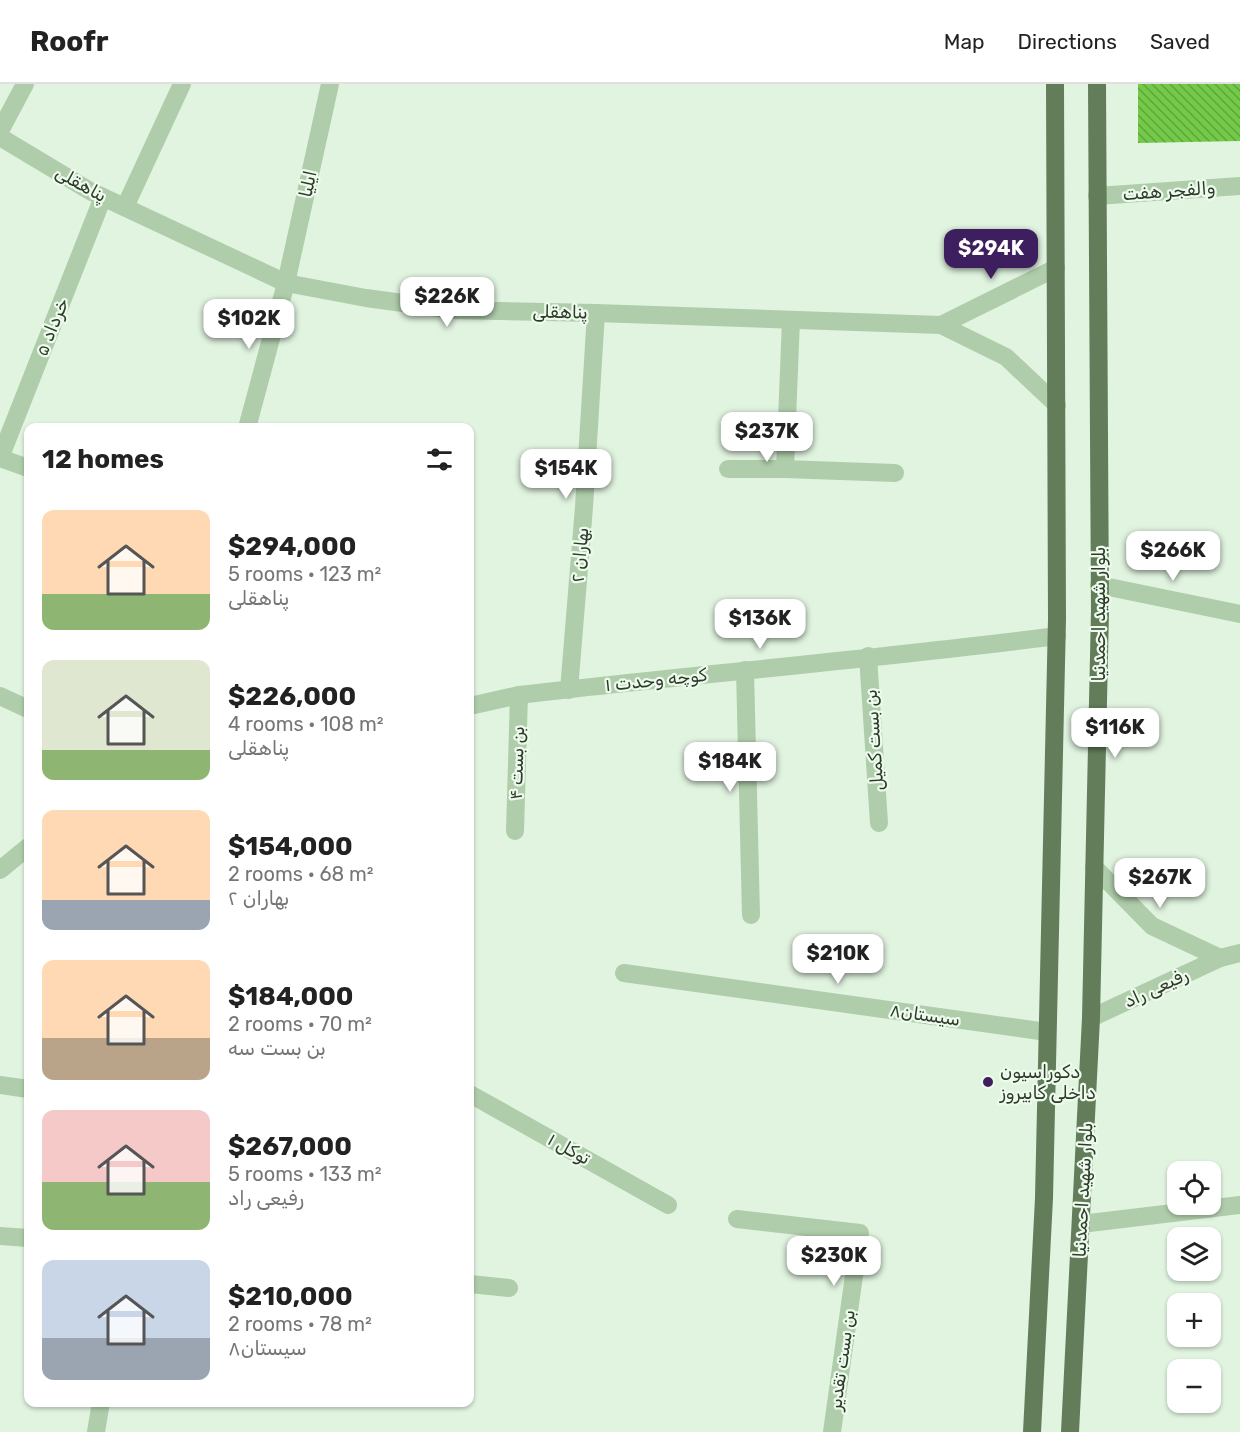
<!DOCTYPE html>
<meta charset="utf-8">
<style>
body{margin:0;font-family:Rubik,"Noto Naskh Arabic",sans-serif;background:#f2f2f2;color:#222;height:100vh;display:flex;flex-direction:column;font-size:22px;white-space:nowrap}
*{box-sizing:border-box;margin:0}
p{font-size:20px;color:#767676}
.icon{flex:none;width:33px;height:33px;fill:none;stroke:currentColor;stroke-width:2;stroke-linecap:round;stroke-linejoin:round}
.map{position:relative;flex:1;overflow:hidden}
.side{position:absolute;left:24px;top:339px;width:450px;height:984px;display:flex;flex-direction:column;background:#fff;border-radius:12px;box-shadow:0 2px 4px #0004}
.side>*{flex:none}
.fabs{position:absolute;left:1167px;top:1077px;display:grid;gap:12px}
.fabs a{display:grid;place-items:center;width:54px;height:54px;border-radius:12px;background:#fff;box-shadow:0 2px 4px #0004;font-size:30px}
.price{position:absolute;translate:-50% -51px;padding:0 14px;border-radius:12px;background:#fff;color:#222;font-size:20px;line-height:39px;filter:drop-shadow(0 2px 3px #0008)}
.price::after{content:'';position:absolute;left:50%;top:36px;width:18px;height:14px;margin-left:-9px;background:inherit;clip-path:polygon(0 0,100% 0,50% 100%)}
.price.active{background:#3d1e5e;color:#fff}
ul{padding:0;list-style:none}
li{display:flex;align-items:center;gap:18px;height:150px;padding:0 18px}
li span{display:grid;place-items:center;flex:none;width:168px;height:120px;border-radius:12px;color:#555}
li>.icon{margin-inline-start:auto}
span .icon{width:72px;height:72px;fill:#fffc;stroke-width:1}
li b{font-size:26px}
h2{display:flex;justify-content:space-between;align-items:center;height:72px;padding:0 18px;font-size:26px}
header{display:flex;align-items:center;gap:36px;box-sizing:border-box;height:84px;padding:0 30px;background:#fff;border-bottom:2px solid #e0e0e0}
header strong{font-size:28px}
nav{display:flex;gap:33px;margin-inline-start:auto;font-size:21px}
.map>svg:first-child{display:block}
</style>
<header>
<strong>Roofr</strong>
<nav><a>Map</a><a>Directions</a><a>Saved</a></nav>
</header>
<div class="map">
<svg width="1240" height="1348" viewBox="0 0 1240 1348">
<defs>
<pattern id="building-back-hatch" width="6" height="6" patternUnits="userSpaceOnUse" patternTransform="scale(1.5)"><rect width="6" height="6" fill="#73ca48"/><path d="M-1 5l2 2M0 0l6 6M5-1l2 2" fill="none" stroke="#5fa53c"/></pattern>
</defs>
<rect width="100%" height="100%" fill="#e1f4e0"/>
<path fill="url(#building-back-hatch)" d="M1138 0H1240V57L1138 59Z"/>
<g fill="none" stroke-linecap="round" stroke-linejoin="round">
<g stroke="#afcdab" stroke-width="18">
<path d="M0 47 25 0"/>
<path d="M0 53 90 107 286 199 366 214 454 226 596 229 941 241 1006 273 1057 321"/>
<path d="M1097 112 1240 102"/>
<path d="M125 123 182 0"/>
<path d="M791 236 785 385 895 389"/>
<path d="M941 241 1056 184"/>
<path d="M247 344 286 199 330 0"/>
<path d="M0 374 103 113"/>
<path d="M0 374 28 384"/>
<path d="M728 385H785"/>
<path d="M1099 501 1240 530"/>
<path d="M868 572 879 739"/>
<path d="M745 586 751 831"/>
<path d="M569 606 584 423 596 229"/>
<path d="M0 612 28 625"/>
<path d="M470 622 519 611C698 590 878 575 1057 552"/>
<path d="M515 747 519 611"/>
<path d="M1094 783 1152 842 1220 874"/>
<path d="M0 786 28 763"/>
<path d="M624 889 1047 948"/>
<path d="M1091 934 1220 874 1240 869"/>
<path d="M0 1001 28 1005"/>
<path d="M470 1010 668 1121"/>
<path d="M737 1135 860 1149 832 1348"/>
<path d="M1081 1140 1240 1121"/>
<path d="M0 1152 28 1154"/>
<path d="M470 1200 509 1204"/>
<path d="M96 1348 101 1318"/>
</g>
<g stroke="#637d5b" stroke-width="18">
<path d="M1032 1348 1044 1114 1057 535 1055 0"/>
<path d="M1070 1348 1091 934 1100 527 1097 0"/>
</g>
</g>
<circle fill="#3d1e5e" stroke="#edfbed" stroke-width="2" cx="988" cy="998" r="6"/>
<g text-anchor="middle" stroke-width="4.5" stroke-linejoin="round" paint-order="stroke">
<g font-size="18" fill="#2e3a2a" stroke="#edfbed">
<text transform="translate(81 100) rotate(29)" y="6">پناهقلی</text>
<text transform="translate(308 100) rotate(-78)" y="6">ایلیا</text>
<text transform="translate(1169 107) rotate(-4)" y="6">والفجر هفت</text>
<text transform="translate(560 228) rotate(1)" y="6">پناهقلی</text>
<text transform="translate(52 243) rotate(-68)" y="6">خرداد ۵</text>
<text transform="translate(580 471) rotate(-85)" y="6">بهاران ۲</text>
<text transform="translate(1099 530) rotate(-90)" y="6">بلوار شهید احمدنیا</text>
<text transform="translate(656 596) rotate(-6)" y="6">کوچه وحدت ۱</text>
<text transform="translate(874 656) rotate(-94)" y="6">بن بست کمیل</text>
<text transform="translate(517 679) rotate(-88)" y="6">بن بست ۴</text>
<text transform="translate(1156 904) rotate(-25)" y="6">رفیعی راد</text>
<text transform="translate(925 931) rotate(8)" y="6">سیستان۸</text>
<text transform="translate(569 1065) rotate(29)" y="6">توکل ۱</text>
<text transform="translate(1083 1106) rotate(-87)" y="6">بلوار شهید احمدنیا</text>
<text transform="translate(842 1276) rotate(-82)" y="6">بن بست تقدیر</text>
</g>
<g font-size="18" fill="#2e3a2a" stroke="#edfbed" text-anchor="start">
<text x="1000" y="994">دکوراسیون<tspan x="1000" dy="21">داخلی کابیروز</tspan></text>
</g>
</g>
</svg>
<div class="fabs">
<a><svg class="icon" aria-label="locate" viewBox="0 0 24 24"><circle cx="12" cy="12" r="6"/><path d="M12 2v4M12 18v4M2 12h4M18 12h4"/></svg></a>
<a><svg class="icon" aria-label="layers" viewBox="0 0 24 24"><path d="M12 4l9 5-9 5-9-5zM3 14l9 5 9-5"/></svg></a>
<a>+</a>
<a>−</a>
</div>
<b class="price active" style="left:991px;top:196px">$294K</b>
<b class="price" style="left:447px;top:244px">$226K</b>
<b class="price" style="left:249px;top:266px">$102K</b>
<b class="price" style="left:767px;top:379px">$237K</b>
<b class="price" style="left:566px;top:416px">$154K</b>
<b class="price" style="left:1173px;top:498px">$266K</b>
<b class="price" style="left:760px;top:566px">$136K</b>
<b class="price" style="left:1115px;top:675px">$116K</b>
<b class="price" style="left:730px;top:709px">$184K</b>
<b class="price" style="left:1160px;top:825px">$267K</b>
<b class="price" style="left:838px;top:901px">$210K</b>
<b class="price" style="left:834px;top:1203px">$230K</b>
<section class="side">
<h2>12 homes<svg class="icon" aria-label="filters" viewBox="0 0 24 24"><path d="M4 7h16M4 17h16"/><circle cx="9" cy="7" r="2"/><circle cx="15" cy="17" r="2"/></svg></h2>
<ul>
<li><span style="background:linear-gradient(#ffd9b3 70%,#8fb573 0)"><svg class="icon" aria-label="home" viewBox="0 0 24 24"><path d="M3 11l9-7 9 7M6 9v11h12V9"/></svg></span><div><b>$294,000</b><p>5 rooms · 123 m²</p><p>پناهقلی</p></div></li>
<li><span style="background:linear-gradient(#dfe7d0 75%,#8fb573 0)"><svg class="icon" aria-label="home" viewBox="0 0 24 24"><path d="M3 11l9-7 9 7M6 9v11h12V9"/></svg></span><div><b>$226,000</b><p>4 rooms · 108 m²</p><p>پناهقلی</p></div></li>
<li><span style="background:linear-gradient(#ffd9b3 75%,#9aa5b1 0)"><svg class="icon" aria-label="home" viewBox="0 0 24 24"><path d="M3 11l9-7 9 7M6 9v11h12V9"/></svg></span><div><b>$154,000</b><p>2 rooms · 68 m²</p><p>بهاران ۲</p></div></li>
<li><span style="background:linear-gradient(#ffd9b3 65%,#b9a48a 0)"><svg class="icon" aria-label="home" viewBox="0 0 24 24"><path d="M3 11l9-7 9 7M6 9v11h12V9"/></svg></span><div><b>$184,000</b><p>2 rooms · 70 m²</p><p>بن بست سه</p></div></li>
<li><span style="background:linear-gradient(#f6c9c9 60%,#8fb573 0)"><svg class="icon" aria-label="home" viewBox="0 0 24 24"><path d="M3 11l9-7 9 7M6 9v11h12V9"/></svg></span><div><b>$267,000</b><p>5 rooms · 133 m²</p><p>رفیعی راد</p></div></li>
<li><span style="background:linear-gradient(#c9d6e8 65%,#9aa5b1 0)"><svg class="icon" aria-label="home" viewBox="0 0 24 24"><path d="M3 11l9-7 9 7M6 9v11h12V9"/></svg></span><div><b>$210,000</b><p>2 rooms · 78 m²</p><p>سیستان۸</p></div></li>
</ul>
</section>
</div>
